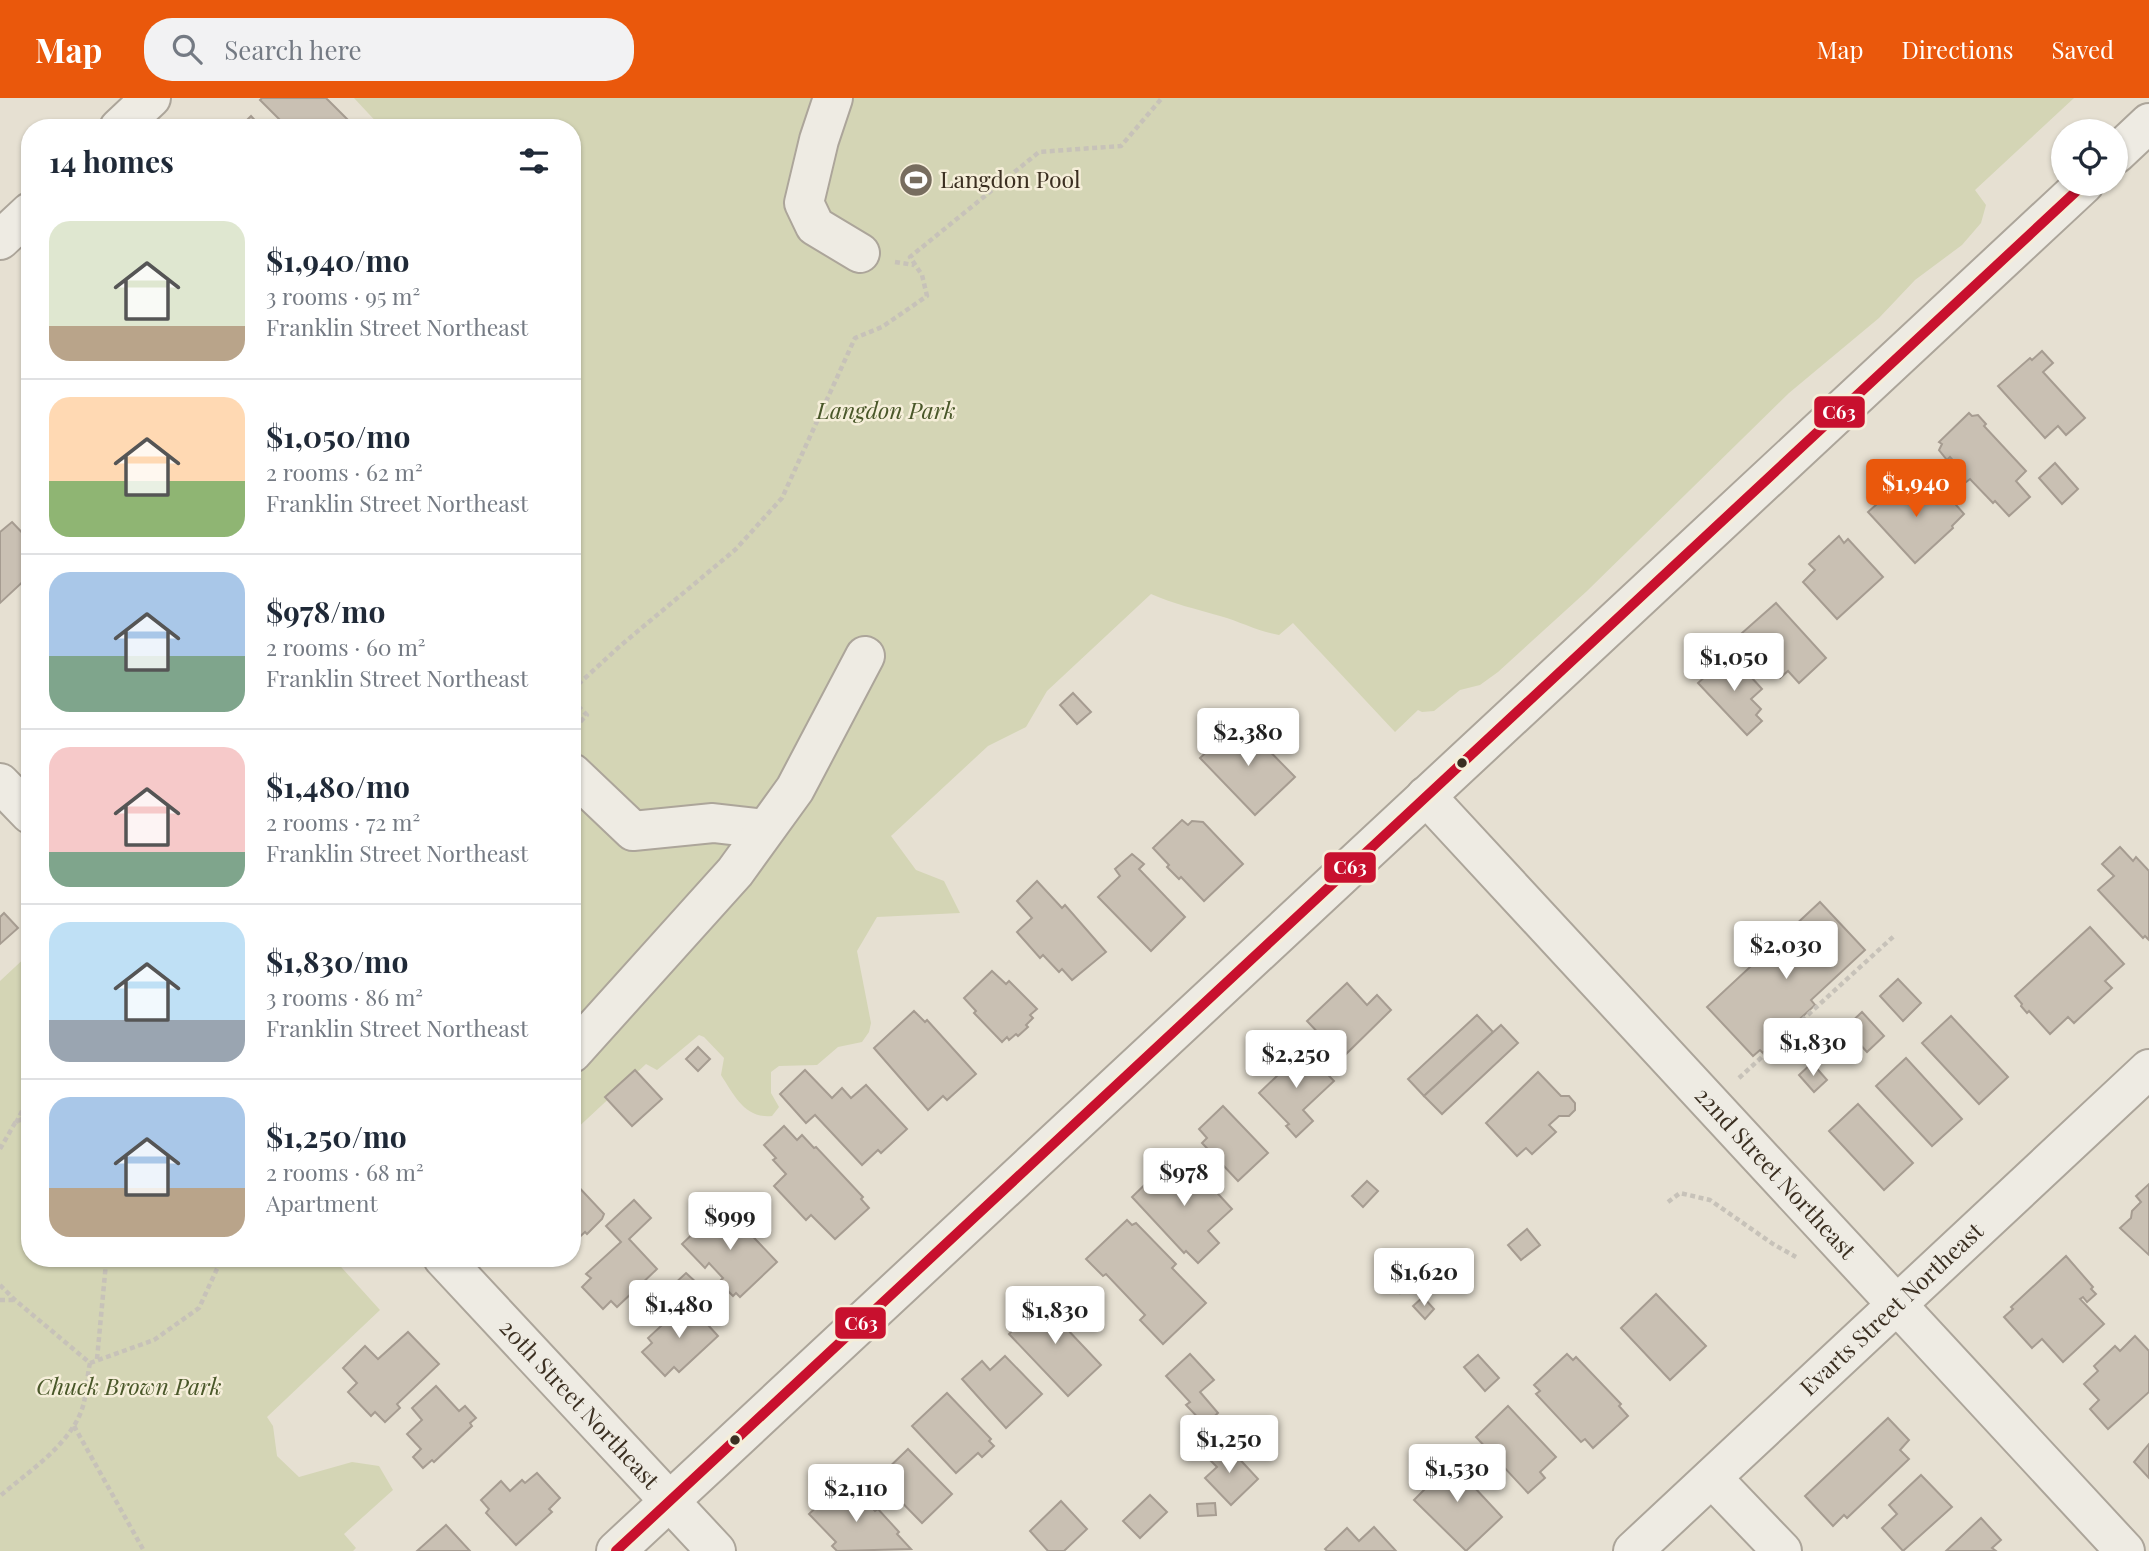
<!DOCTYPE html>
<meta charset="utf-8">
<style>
body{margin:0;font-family:"Playfair Display",serif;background:#f2f2f3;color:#1f2937;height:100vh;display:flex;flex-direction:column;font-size:26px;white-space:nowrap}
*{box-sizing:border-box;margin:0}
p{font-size:23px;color:#747a83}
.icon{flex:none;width:38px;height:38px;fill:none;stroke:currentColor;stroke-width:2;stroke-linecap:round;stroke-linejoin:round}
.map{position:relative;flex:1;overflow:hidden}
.drawer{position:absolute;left:21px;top:21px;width:560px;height:1148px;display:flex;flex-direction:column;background:#fff;border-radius:28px;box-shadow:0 2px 5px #0004}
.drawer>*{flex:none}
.buttons{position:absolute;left:2051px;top:21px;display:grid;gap:14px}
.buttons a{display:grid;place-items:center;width:77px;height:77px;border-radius:50%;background:#fff;box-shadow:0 2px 5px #0004;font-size:35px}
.price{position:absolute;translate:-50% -60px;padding:0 16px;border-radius:7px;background:#fff;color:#222;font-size:23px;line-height:46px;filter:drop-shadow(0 2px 4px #0008)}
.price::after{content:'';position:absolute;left:50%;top:42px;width:21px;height:16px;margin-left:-10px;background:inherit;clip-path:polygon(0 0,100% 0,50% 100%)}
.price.selected{background:#ea580c;color:#fff}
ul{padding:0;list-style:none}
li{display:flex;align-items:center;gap:21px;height:175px;padding:0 28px}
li+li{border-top:2px solid #e0e1e3}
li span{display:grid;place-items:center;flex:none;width:196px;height:140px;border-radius:21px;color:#555}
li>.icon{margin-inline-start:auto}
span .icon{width:84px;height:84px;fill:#fffc;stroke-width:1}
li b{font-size:30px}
h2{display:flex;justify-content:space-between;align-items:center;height:84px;padding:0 28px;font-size:30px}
header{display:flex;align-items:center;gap:42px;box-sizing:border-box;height:98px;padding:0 35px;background:#ea580c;color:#fff}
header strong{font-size:33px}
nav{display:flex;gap:38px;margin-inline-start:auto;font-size:24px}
.search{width:490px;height:63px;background:#f2f2f3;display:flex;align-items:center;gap:18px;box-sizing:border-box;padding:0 24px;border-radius:28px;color:#747a83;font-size:26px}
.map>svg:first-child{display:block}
</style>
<header>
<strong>Map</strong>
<div class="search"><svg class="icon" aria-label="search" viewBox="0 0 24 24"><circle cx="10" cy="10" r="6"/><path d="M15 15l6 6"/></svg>Search here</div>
<nav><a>Map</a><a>Directions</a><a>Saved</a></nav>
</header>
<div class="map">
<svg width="2149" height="1453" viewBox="0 0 2149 1453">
<rect width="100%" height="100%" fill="#e6e0d2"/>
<g fill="#d4d5b5">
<path d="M354 0H2074L1975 92 1986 107 1981 125 1962 147 1915 182 1879 220 1789 295 1587 493 1498 574 1480 587 1460 592 1434 613 1422 614 1418 612 1395 634 1293 525 1279 537C1257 533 1241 524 1220 518 1196 511 1174 506 1151 496L1047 593 1026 629 988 648 891 738 916 772 944 783 960 815 877 819 857 853 871 925 869 934 862 944 838 949 817 967 779 968 771 974V995L779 1009 772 1018C745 1021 734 997 721 977L724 960 704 939 699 937 657 972 646 966 572 1035V30H382Z"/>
<path d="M30 855V1160H333L380 1212 267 1319 273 1328 277 1358 299 1379 352 1364 379 1368 393 1392 344 1436 356 1450 353 1453H0V883Z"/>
</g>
<g fill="#c9c0b3" stroke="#a69c91" stroke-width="2">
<path d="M262 0H326L353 27 351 30H288L260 2Z"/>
<path d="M251 18 262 30H239Z"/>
<path d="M2042 253 2053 265 2043 274 2085 320 2066 337 2058 328 2045 340 1998 288 2030 260 2032 262Z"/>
<path d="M1969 315 1972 318 1978 317 1986 326 1984 328 2026 373 2016 383 2030 399 2009 418 1995 403 1993 405 1970 381 1965 385 1955 374 1960 370 1950 359 1947 362 1939 352 1942 346 1939 344Z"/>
<path d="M2055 365 2078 391 2062 406 2039 380Z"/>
<path d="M1904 382 1913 392 1915 389 1929 404 1943 392 1964 416 1952 428 1953 430 1915 465 1868 414Z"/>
<path d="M12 424 30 443V477L0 505V434Z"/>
<path d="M1839 438 1844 445 1848 441 1883 479 1837 521 1803 484 1815 472 1809 466Z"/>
<path d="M1776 505 1826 560 1799 585 1788 573 1780 580 1742 535Z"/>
<path d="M1730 556 1762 591 1751 601 1761 611 1756 617 1762 623 1747 637 1698 585Z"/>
<path d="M1073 595 1091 614 1077 626 1060 607Z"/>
<path d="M1240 623 1295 679 1255 717 1200 660Z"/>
<path d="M1182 722 1188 727 1192 723 1203 724 1243 766 1204 803 1181 779 1179 781 1167 769 1169 767 1153 750Z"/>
<path d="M2120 749 2133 763 2136 759 2149 773V842L2145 838 2143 840 2098 792 2114 778 2102 766Z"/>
<path d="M1132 756 1144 766 1139 771 1185 819 1151 853 1098 799 1120 778 1115 771Z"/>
<path d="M1037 783 1062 810 1065 807 1106 854 1072 882 1062 871 1059 874 1043 857 1040 860 1017 834 1032 820 1017 803Z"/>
<path d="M1820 804 1865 852 1811 902 1815 907 1763 955 1760 952 1753 958 1707 909Z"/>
<path d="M4 815 18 830 0 846V819Z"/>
<path d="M2090 829 2124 866 2105 883 2112 890 2074 925 2068 919 2050 936 2029 913 2027 915 2021 908 2022 906 2015 898Z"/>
<path d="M992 873 1006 886 1009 883 1037 911 1030 917 1033 920 1026 927 1028 929 1018 938 1016 936 1009 942 1007 939 1002 944 974 915 976 913 964 900Z"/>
<path d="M1898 881 1921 905 1903 923 1880 898Z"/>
<path d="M1347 885 1367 907 1377 897 1391 912 1342 960 1307 923Z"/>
<path d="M914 913 925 924 927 922 976 976 947 1002 943 998 928 1012 874 950Z"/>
<path d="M1862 914 1884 938 1867 954 1845 930Z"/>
<path d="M1477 917 1493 934 1424 998 1408 981Z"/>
<path d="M1951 918 2008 979 1979 1006 1922 945Z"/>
<path d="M1501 927 1518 945 1442 1016 1424 998Z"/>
<path d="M698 949 710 961 698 973 686 961Z"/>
<path d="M1303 951 1334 983 1303 1012 1313 1023 1296 1039 1286 1028 1289 1026 1259 995 1278 977 1270 970 1280 961 1286 967Z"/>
<path d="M1906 960 1962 1021 1932 1048 1876 988Z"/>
<path d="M1812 965 1827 982 1814 994 1799 977Z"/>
<path d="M635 972 662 1001 632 1028 605 999Z"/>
<path d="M805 972 832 1000 842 990 851 1000 866 987 907 1031 881 1055 878 1052 862 1067 815 1017 806 1025 780 996Z"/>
<path d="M1538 974 1561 998H1569L1575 1005V1012L1569 1018H1559L1549 1027 1556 1034 1532 1056 1526 1050 1517 1058 1486 1025Z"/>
<path d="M1858 1006 1913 1065 1884 1092 1829 1033Z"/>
<path d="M1223 1008 1268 1055 1238 1083 1202 1045 1207 1040 1199 1031Z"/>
<path d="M784 1028 797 1042 802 1037 814 1050 816 1049 863 1099 861 1101 869 1110 835 1141 811 1117 806 1122 774 1088 786 1076 773 1062 776 1060 764 1047Z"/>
<path d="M1181 1061 1195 1075 1197 1073 1232 1111 1208 1133 1219 1145 1198 1165 1186 1153 1184 1155 1132 1099 1159 1073 1163 1078Z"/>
<path d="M573 1083 604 1116 602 1121 587 1136 585 1134 572 1146Z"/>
<path d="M1367 1083 1378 1093 1363 1109 1352 1098Z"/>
<path d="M2149 1086V1157L2120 1130 2131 1120 2132 1113 2141 1104 2136 1098Z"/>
<path d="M634 1102 651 1120 629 1141 657 1171 617 1209 611 1203 603 1211 582 1189 591 1180 586 1176 621 1144 606 1128Z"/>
<path d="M723 1107 777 1164 740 1199 736 1195 733 1198 719 1184 723 1180 709 1165 705 1170 682 1146Z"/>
<path d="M1127 1122 1132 1127 1136 1125 1176 1166 1172 1170 1206 1205 1163 1246 1140 1222 1145 1217 1106 1176 1103 1178 1086 1161Z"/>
<path d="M1527 1131 1540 1147 1521 1162 1508 1147Z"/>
<path d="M2066 1158 2093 1189 2091 1191 2096 1196 2087 1204 2083 1199 2080 1201 2104 1226 2063 1264 2042 1241 2032 1250 2004 1219 2013 1211 2011 1209Z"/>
<path d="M1397 1165 1413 1185 1400 1195 1384 1176Z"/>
<path d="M686 1175 699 1187 683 1202 671 1189Z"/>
<path d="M1052 1196 1075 1220 1065 1229 1101 1267 1068 1298 1009 1236Z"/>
<path d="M1656 1196 1706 1248 1670 1282 1621 1230Z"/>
<path d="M1423 1199 1434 1211 1425 1221 1413 1208Z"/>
<path d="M687 1204 718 1238 679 1274 674 1269 665 1278 642 1254 652 1245 648 1240Z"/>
<path d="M408 1234 439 1266 397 1306 400 1310 385 1324 375 1314 371 1318 348 1294 357 1285 343 1270 365 1248 378 1261Z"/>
<path d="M2135 1238 2149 1253V1294L2108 1331 2090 1311 2099 1302 2084 1286 2098 1273 2094 1268 2115 1248 2120 1253Z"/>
<path d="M1190 1256 1214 1282 1200 1294 1218 1315 1205 1327 1186 1307 1190 1304 1166 1278Z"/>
<path d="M1567 1256 1573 1262 1576 1259 1621 1306 1619 1308 1628 1318 1593 1350 1585 1341 1581 1344 1536 1296 1540 1293 1534 1287Z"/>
<path d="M1478 1257 1499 1280 1485 1293 1464 1269Z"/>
<path d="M1005 1258 1042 1296 1006 1330 962 1281 982 1263 990 1272Z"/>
<path d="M436 1288 459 1313 465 1308 476 1320 470 1325 472 1328 434 1364 432 1362 423 1370 413 1359 421 1351 407 1336 422 1322 412 1310Z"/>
<path d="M947 1295 991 1341 989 1343 994 1348 982 1359 978 1355 956 1375 912 1328Z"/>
<path d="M1508 1308 1556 1359 1540 1374 1545 1380 1528 1395 1476 1339Z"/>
<path d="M1888 1320 1909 1342 1900 1352 1909 1361 1847 1420 1844 1417 1833 1428 1805 1398Z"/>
<path d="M2149 1346V1380L2134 1364Z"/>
<path d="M1214 1347 1226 1360 1233 1354 1258 1381 1231 1407 1205 1380 1217 1369 1204 1356Z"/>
<path d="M908 1351 952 1396 922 1425 878 1380Z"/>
<path d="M1457 1361 1479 1384 1474 1389 1502 1419 1466 1453 1414 1402 1428 1388 1421 1380 1433 1369 1440 1377Z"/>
<path d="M537 1375 560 1400 549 1411 552 1414 516 1447 486 1415 489 1411 481 1402 501 1383 510 1393 522 1382 525 1385Z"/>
<path d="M1921 1377 1952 1409 1903 1453 1882 1430 1897 1416 1889 1407Z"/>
<path d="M840 1387 853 1401 858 1395 875 1413 878 1411 899 1434 897 1436 911 1451 837 1453 832 1448 836 1444 809 1416Z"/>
<path d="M1150 1397 1167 1414 1140 1440 1123 1423Z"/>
<path d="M1061 1403 1087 1431 1064 1453H1048L1030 1433Z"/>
<path d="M1215 1405 1216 1417 1198 1418 1197 1406Z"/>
<path d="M1981 1420 2001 1442 1992 1450 1996 1453H1946Z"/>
<path d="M446 1427 470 1453H417Z"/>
<path d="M1374 1429 1396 1453H1327L1325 1451 1347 1430 1359 1443Z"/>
</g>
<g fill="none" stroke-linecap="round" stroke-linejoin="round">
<g stroke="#aca59a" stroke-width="42">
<g id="minor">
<path d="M833 0 819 42 804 105 815 128 860 155"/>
<path d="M119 30 151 0"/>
<path d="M2116 56 2149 25"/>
<path d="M0 142 30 114"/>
<path d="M572 675 633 733 713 725 765 731"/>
<path d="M0 685 30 716"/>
<path id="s1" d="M1426 698 2125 1453"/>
<path d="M572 955 735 774 795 691 865 558"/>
<path id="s2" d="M443 1160 716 1453"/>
<path d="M1712 1380 1782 1453"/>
<path d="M616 1453 2084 86"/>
<path id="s3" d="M1633 1453 2149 971"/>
</g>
</g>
<g stroke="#c7c2b9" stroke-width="4.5" stroke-dasharray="5 3.5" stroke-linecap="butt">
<path d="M895 164 914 167"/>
<path d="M572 592 620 548 736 451 782 400 855 240 882 229 927 198 922 177 910 159 1039 54 1121 48 1162 0"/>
<path d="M572 602 587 617 572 632"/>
<path d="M1739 980 1894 838"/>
<path d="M16 1025 30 997"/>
<path d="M0 1051 15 1025 30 1016"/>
<path d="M1668 1104 1680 1095 1710 1102 1773 1146 1796 1159"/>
<path d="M93 1160C115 1169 136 1169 158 1160"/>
<path d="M0 1187 15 1202 90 1265C87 1278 87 1291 84 1304 75 1344 29 1373 0 1398"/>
<path d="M0 1202H15"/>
<path d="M97 1261 106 1165"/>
<path d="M90 1265 154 1242 199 1210 222 1160"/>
<path d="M74 1328 144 1453"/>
</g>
<use href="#minor" stroke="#eeebe3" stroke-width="38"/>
<g stroke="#f5eed9" stroke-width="16">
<path id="bus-1" d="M616 1453 2084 86"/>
</g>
<use href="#bus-1" stroke="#c8102e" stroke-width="10"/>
</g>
<defs>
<g id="stadium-disc" transform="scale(1.75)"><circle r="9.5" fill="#776d5f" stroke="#f5eed9"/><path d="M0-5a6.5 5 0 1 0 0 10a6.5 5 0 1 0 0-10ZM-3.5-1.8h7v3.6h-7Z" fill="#fff"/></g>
</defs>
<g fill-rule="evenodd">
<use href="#stadium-disc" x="916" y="82"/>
</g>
<g fill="#3b2f21" stroke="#f5eed9" stroke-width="2.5">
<circle cx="1462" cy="665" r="6"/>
<circle cx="735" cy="1342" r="6"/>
</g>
<g text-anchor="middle" stroke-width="5" stroke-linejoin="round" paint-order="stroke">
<g font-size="23" fill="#3b2f21" stroke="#f5eed9" text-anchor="start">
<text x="940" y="90">Langdon Pool</text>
</g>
<g font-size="23" font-style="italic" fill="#495729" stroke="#f5eed9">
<text x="886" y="321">Langdon Park</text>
<text x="129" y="1297">Chuck Brown Park</text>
</g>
<g font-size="23" fill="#3b2f21" stroke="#f5eed9">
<text dy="8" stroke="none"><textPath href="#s1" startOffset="514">22nd Street Northeast</textPath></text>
<text dy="8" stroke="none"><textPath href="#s3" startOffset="354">Evarts Street Northeast</textPath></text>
<text dy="8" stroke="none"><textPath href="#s2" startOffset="200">20th Street Northeast</textPath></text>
</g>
</g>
<g stroke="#f5eed9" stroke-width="2.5">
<rect x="1813" y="297" width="53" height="34" rx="7" fill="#c8102e"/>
<rect x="1323" y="753" width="54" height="33" rx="7" fill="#c8102e"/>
<rect x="834" y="1208" width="53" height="34" rx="7" fill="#c8102e"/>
</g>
<g font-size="19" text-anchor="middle" font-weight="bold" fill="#fff">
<text x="1839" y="321">C63</text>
<text x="1350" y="776">C63</text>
<text x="861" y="1232">C63</text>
</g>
</svg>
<div class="buttons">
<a><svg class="icon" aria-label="locate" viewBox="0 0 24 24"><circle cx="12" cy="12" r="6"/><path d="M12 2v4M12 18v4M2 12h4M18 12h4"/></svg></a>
</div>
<b class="price selected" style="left:1916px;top:421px">$1,940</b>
<b class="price" style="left:1734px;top:595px">$1,050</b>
<b class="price" style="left:1248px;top:670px">$2,380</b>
<b class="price" style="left:1786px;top:883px">$2,030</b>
<b class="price" style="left:1813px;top:980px">$1,830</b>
<b class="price" style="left:1296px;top:992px">$2,250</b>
<b class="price" style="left:1184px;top:1110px">$978</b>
<b class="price" style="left:730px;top:1154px">$999</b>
<b class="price" style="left:1424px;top:1210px">$1,620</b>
<b class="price" style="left:679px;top:1242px">$1,480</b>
<b class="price" style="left:1055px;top:1248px">$1,830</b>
<b class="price" style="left:1229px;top:1377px">$1,250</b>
<b class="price" style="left:1457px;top:1406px">$1,530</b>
<b class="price" style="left:856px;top:1426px">$2,110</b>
<section class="drawer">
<h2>14 homes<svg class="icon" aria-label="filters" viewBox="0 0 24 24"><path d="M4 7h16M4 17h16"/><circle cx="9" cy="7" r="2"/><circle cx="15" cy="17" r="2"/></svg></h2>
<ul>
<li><span style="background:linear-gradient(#dfe7d0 75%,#b9a48a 0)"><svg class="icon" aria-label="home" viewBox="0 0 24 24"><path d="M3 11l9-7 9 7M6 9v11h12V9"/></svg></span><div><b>$1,940/mo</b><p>3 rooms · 95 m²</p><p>Franklin Street Northeast</p></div></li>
<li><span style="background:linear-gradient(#ffd9b3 60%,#8fb573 0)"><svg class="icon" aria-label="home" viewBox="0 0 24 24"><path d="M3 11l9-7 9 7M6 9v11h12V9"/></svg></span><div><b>$1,050/mo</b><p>2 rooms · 62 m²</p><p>Franklin Street Northeast</p></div></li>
<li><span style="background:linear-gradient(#a9c7e8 60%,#7fa58c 0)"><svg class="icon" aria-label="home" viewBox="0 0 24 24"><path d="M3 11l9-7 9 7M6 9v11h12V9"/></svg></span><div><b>$978/mo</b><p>2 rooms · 60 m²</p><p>Franklin Street Northeast</p></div></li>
<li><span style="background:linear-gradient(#f6c9c9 75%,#7fa58c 0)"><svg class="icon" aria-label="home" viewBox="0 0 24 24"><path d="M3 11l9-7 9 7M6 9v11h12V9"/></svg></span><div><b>$1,480/mo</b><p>2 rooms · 72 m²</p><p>Franklin Street Northeast</p></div></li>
<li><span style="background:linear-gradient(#bfe0f5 70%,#9aa5b1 0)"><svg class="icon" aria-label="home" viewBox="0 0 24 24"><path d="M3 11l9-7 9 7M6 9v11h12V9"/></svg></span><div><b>$1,830/mo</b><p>3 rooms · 86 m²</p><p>Franklin Street Northeast</p></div></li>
<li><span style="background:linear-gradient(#a9c7e8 65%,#b9a48a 0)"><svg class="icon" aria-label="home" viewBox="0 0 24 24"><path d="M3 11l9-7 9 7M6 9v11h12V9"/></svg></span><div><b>$1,250/mo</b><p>2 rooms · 68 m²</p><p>Apartment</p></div></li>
</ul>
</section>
</div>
